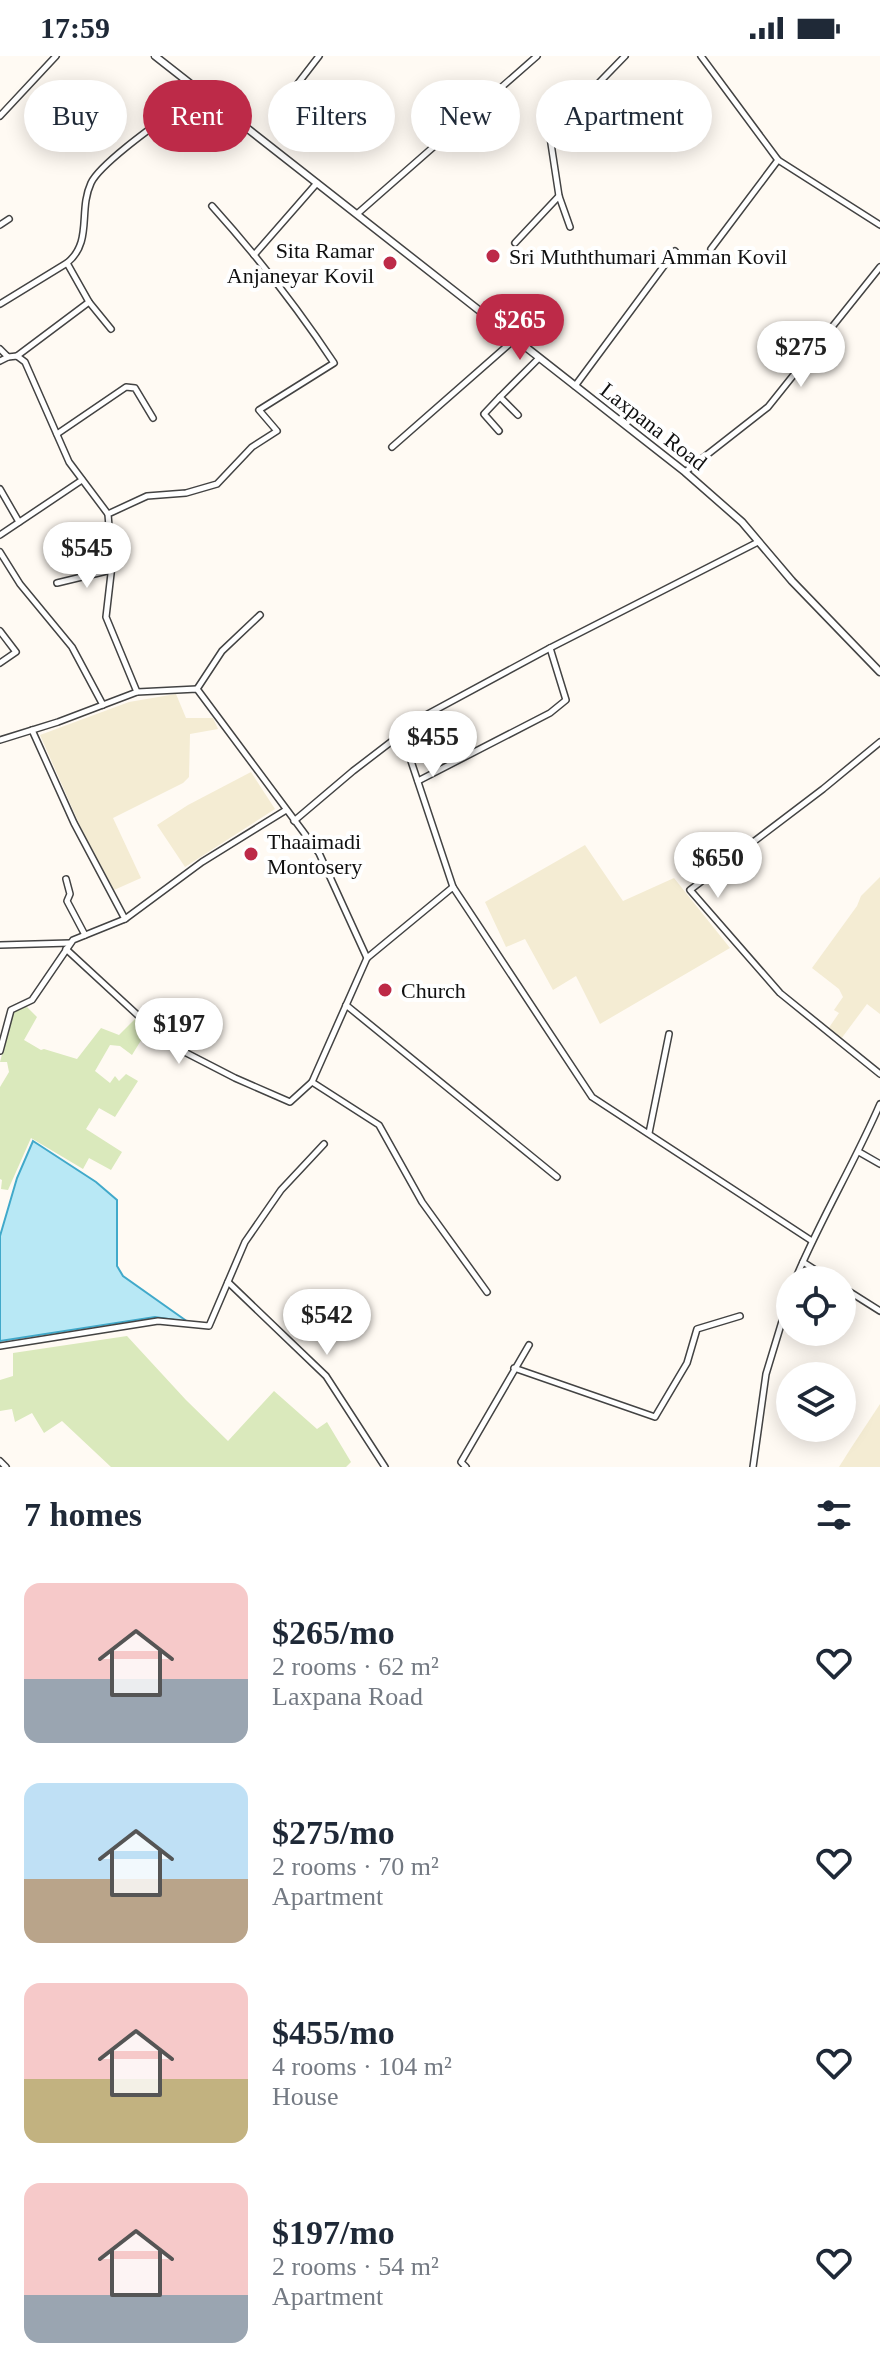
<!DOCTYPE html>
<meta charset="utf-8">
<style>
body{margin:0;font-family:Georgia,serif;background:#f6f6f7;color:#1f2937;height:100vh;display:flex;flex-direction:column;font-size:30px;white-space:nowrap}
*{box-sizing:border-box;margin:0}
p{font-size:26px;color:#747a83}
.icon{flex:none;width:44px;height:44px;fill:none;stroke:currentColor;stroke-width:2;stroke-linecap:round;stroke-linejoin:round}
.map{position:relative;height:1411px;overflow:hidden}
.panel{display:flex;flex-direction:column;background:#fff;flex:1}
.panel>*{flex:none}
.top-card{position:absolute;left:24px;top:24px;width:832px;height:72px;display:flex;gap:16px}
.fabs{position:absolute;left:776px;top:1210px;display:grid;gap:16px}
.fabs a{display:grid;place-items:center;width:80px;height:80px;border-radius:50%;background:#fff;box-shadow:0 4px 20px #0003;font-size:40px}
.price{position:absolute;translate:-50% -68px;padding:0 18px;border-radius:28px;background:#fff;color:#222;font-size:26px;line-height:52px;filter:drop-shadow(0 2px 4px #0008)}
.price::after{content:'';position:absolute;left:50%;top:48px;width:24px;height:18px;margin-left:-12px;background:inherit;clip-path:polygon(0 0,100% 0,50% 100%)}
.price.on{background:#bd2a48;color:#fff}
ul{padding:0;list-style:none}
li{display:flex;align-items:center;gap:24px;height:200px;padding:0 24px}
li span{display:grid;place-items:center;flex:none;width:224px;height:160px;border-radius:16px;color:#555}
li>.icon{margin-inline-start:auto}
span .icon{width:96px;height:96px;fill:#fffc;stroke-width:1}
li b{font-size:34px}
h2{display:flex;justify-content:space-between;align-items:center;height:96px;padding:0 24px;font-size:34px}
.chip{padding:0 28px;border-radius:36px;background:#fff;box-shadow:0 4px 20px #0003;font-size:28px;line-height:72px}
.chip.on{background:#bd2a48;color:#fff}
.status{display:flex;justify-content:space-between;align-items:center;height:56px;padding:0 40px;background:#fff;direction:ltr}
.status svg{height:22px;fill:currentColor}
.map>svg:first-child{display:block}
</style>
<div class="status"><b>17:59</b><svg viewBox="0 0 49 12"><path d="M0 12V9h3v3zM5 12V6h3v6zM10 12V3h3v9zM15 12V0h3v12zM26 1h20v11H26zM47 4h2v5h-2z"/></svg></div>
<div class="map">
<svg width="880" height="1411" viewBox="0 0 880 1411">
<rect width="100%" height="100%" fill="#fffaf3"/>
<g fill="#f4ecd3">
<path d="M176 638 186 662H213L218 673 190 678 189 721 183 727 113 762 141 822 114 834 81 772 40 679 129 646Z"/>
<path d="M251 716 275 753 185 811 157 769 188 749Z"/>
<path d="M585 789 623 845 674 822 730 892 600 968 576 920 553 934 525 883 506 891 485 846Z"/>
<path d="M880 821V958L867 948 841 983 828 973 839 957 834 954 843 941 839 933 812 912 857 850 861 840Z"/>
<path d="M880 1348V1411H839L851 1392Z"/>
</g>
<g fill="#dae9bc">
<path d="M26 950 37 961 24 984 41 994 44 993 77 1003 101 972 119 979 135 963 148 973 132 999 120 990 110 989 95 1015 110 1027 115 1020 119 1025 126 1018 138 1025 115 1061 99 1052 86 1073 122 1096 111 1114 89 1102 83 1113 31 1082 8 1134 1 1133 2 1124 0 1123V1031L9 1016 7 1006H0L13 956Z"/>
<path d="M127 1280 186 1344 228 1385 274 1335 317 1373 327 1366 351 1406 346 1411H111L62 1365 44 1377 32 1357 15 1366 12 1353 0 1355V1324L13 1320V1297Z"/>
</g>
<path fill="#b8e8f5" stroke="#41a9ca" stroke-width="2" d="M33 1085 96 1126 117 1144V1210L123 1220 188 1266 155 1261 0 1285V1180L17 1122Z"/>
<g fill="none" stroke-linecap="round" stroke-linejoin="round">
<g stroke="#434343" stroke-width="8">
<g id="minor">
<path d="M701 0 778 104 880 169"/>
<path d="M279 52 319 0"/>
<path d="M0 60 56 0"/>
<path d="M357 158 537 0"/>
<path d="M0 169 9 163"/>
<path d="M570 171 559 140 550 81 554 73 625 0"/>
<path d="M515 187 559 140"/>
<path d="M711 193 778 104"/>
<path d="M254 199 317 127"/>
<path d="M0 248 67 207"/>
<path d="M111 273 89 246 67 207C93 186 78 155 91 127 102 104 177 54 200 36"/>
<path d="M0 293 8 301 17 300 25 306 69 406 108 458"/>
<path d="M17 300 89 246"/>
<path d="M0 305 8 301"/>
<path d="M575 330 675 195"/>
<path d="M518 359 500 341 539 302"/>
<path d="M499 375 484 358 500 341"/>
<path d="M57 378 126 331 135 332 153 362"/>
<path d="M392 391 515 283"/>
<path d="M685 416 768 351 880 211"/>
<path d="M0 433 19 466"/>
<path d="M0 479 82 424"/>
<path d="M0 496 20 528 72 591 103 649"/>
<path d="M57 527 111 514"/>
<path d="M0 575 16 596 0 607"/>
<path d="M197 633 222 595 260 559"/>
<path d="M137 636 197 633 319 797 367 902"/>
<path d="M32 674 74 767 125 863"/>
<path d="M402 678 453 831"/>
<path d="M0 684 58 666 137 636 106 561 112 509 108 458 147 440 186 437 217 428 252 391 277 375 259 354 334 307C297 251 256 199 212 150"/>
<path d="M880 686 823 733 690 834 780 937 880 1018"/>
<path d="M418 725 550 657 566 644 550 592"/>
<path d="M294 765 353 715 426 659 550 592 758 486"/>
<path d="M66 823 70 838 67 845 85 879"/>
<path d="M0 889 70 887"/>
<path d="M66 893 169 988 235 1022 290 1046 312 1026"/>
<path d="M346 949 557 1121"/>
<path d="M0 995 11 954 32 944 73 884 125 863 202 806 286 754"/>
<path d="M649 1077 669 978"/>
<path d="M859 1096 880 1108"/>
<path d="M803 1206 831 1224"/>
<path d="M795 1224C820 1164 854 1108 880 1048"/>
<path d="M228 1226 326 1320 385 1411"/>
<path d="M842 1231 880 1255"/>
<path d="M487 1236 422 1146 379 1069 312 1026 367 902 453 831 592 1041 812 1185"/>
<path d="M0 1290 158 1265 209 1270 245 1186 281 1134 324 1088"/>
<path d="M514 1312 655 1361 687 1307 697 1273 740 1260"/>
<path d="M0 1405 6 1411"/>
<path d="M466 1411 461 1406 529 1289"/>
<path d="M753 1411 766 1318 790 1239"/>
</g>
</g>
<g stroke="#434343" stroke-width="9">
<path id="tertiary" d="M155 0 685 416 742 466 792 525 880 616"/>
</g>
<use href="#minor" stroke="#fff" stroke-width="5"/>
<use href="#tertiary" stroke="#fff" stroke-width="6"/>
</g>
<g fill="#bd2a48" stroke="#fff" stroke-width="3">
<circle cx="493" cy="200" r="8"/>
<circle cx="390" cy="207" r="8"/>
<circle cx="251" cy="798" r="8"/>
<circle cx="385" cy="934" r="8"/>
</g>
<g text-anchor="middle" stroke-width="8" stroke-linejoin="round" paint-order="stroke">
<g font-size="22" fill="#101010" stroke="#fff" text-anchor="start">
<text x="374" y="202" text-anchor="end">Sita Ramar<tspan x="374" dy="25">Anjaneyar Kovil</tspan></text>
<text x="509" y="208">Sri Muththumari Amman Kovil</text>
<text x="267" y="793">Thaaimadi<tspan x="267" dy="25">Montosery</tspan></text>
<text x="401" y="942">Church</text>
</g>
<g font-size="22" fill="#101010" stroke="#fff">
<text transform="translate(654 370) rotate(38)" y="8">Laxpana Road</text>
</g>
</g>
</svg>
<div class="fabs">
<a><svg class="icon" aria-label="locate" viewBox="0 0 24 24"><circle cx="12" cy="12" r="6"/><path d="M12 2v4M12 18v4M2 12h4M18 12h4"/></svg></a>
<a><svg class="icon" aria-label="layers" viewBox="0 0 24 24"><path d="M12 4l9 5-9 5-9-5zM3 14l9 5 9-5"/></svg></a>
</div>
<b class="price on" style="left:520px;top:306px">$265</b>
<b class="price" style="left:801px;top:333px">$275</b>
<b class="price" style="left:87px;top:534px">$545</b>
<b class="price" style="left:433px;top:723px">$455</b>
<b class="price" style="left:718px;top:844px">$650</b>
<b class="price" style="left:179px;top:1010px">$197</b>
<b class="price" style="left:327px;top:1301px">$542</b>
<div class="top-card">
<a class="chip">Buy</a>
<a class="chip on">Rent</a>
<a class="chip">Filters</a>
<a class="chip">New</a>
<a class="chip">Apartment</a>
</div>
</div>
<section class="panel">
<h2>7 homes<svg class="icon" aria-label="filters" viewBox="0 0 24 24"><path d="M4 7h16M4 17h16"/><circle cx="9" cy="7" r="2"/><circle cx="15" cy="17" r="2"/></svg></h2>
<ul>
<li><span style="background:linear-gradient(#f6c9c9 60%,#9aa5b1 0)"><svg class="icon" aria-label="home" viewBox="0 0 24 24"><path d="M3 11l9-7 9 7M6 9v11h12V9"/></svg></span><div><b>$265/mo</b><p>2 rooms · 62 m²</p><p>Laxpana Road</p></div><svg class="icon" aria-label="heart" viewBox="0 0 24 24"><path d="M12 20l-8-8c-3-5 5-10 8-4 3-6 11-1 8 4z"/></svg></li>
<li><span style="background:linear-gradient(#bfe0f5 60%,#b9a48a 0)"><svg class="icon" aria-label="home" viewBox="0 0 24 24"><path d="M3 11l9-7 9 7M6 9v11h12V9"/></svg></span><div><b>$275/mo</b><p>2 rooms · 70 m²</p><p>Apartment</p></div><svg class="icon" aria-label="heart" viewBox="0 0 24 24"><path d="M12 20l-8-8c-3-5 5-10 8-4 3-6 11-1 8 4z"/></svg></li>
<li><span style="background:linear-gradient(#f6c9c9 60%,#c2b280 0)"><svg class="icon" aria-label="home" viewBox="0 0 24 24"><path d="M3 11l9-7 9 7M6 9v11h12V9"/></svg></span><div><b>$455/mo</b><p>4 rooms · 104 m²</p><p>House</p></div><svg class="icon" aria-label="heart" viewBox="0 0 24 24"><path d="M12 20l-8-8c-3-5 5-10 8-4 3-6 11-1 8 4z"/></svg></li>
<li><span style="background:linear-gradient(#f6c9c9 70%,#9aa5b1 0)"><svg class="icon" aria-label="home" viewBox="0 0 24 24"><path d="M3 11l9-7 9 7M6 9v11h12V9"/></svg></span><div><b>$197/mo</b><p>2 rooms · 54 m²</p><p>Apartment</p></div><svg class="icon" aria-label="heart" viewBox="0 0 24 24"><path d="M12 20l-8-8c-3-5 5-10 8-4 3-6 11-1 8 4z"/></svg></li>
</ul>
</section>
